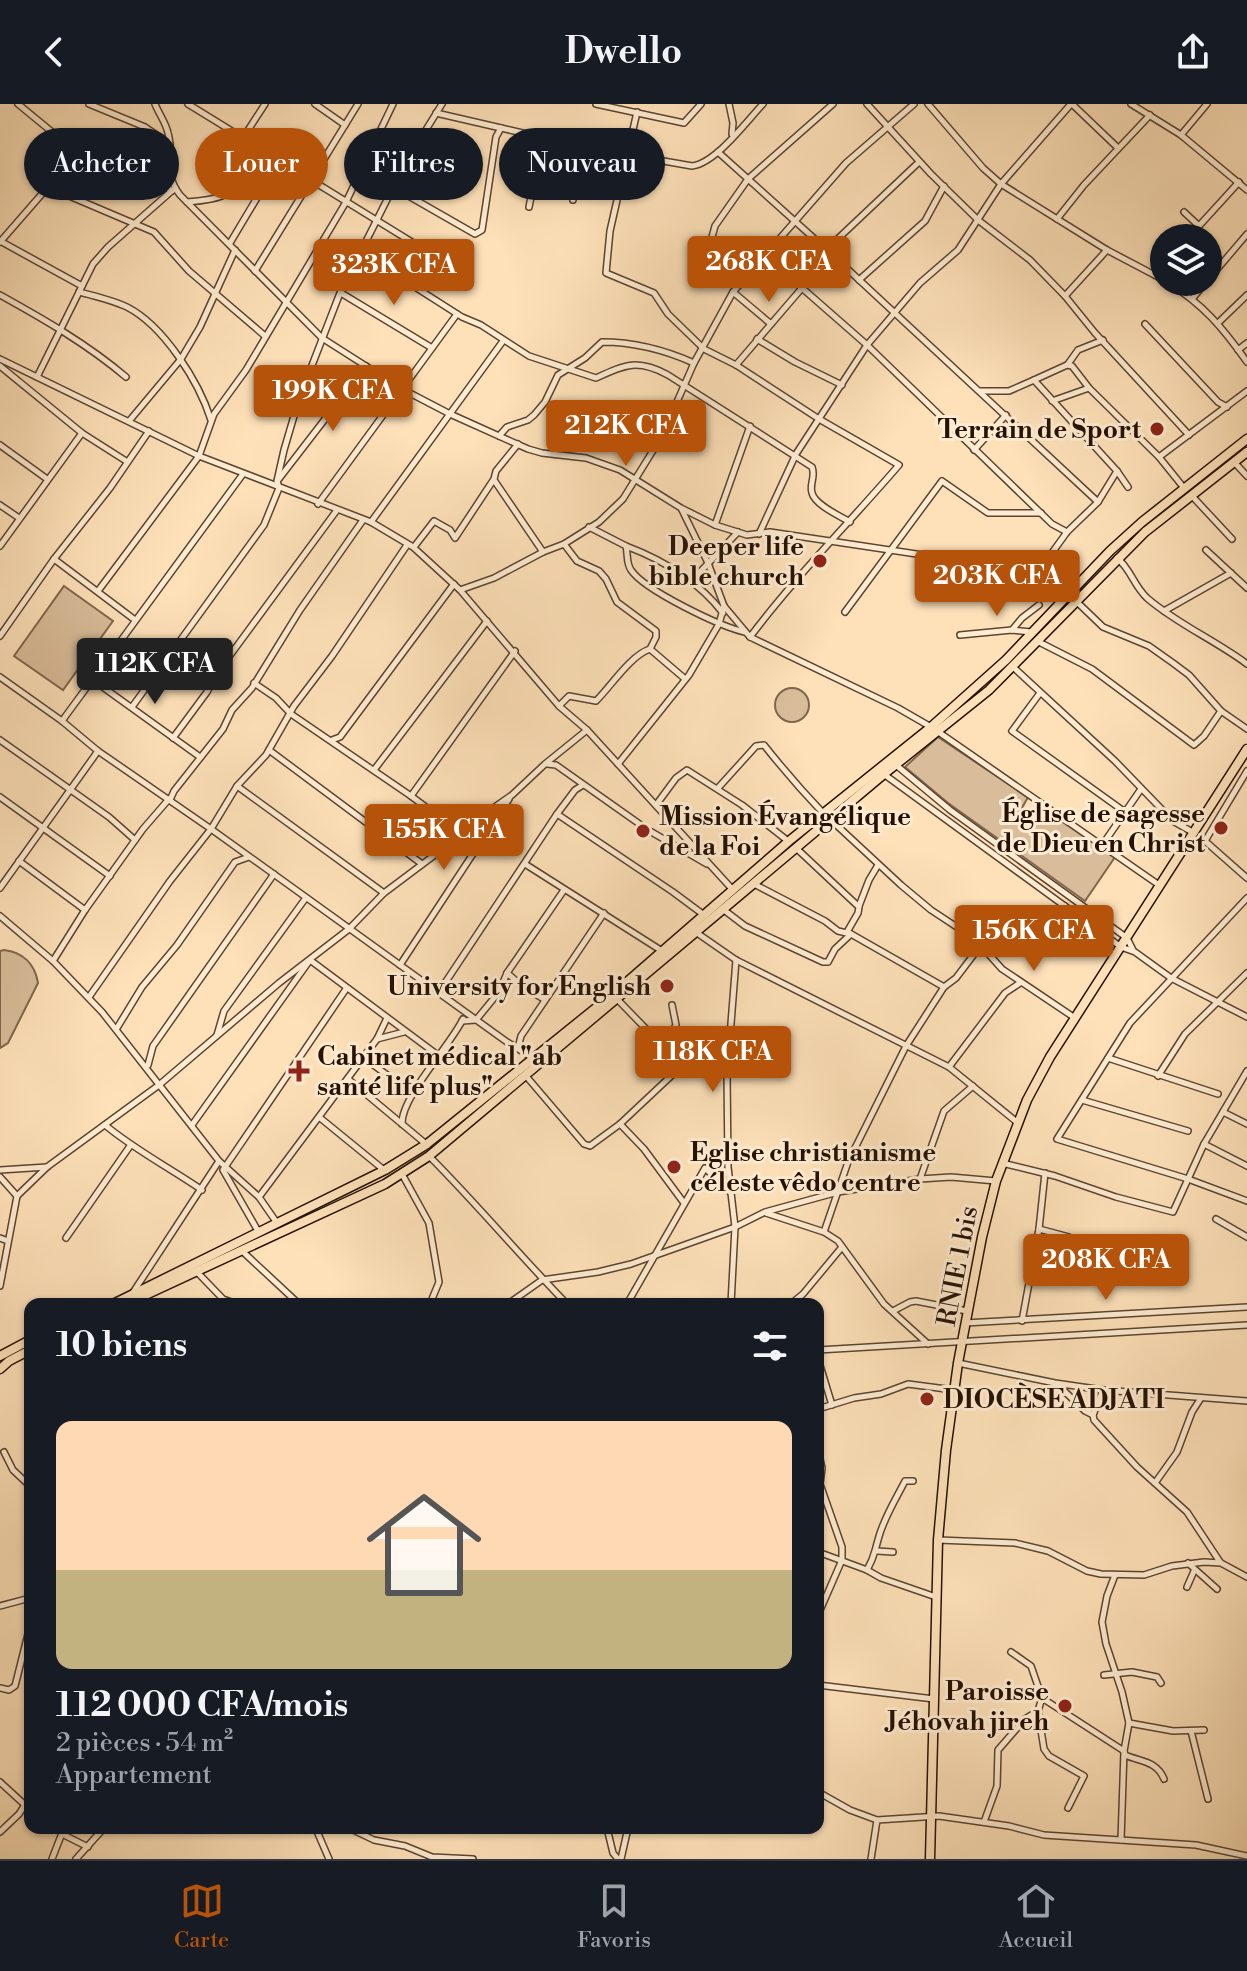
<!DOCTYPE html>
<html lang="fr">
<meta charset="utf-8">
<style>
body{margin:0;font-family:"Libre Bodoni",serif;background:#242831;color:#f1f3f6;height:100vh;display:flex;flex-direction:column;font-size:30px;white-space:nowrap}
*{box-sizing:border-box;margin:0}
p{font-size:26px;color:#9ea1a6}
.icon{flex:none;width:44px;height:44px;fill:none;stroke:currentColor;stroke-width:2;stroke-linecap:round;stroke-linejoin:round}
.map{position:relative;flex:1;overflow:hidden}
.details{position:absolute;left:24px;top:1194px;width:800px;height:536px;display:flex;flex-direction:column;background:#171b24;border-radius:16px;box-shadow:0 2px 6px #0004}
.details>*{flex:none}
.guide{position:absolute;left:24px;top:24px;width:800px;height:72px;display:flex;gap:16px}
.tools{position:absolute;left:1150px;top:120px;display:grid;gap:16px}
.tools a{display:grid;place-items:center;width:72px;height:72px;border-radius:50%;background:#171b24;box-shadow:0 2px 6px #0004;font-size:40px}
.price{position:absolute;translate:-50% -68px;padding:0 18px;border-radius:8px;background:#b45309;color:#fff;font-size:26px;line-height:52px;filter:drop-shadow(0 2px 4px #0008)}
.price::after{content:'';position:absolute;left:50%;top:48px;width:24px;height:18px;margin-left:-12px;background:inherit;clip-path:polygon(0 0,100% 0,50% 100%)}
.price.current{background:#222;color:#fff}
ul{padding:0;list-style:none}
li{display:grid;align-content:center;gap:16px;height:424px;padding:0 32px}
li+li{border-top:2px solid #363941}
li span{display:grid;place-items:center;height:248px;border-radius:16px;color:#555}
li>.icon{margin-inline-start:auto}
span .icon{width:144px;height:144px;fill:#fffc;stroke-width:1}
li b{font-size:34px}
h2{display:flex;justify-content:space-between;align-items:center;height:96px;padding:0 32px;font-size:34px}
.tag{padding:0 28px;border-radius:36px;background:#171b24;box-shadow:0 2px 6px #0004;font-size:28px;line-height:72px}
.tag.current{background:#b45309;color:#fff}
header{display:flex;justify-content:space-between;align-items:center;height:104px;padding:0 32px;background:#171b24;font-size:36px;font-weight:700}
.dock{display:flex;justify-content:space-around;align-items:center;height:112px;border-top:2px solid #363941;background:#171b24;font-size:22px;color:#9ea1a6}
.dock a{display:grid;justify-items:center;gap:4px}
.dock .current{color:#b45309}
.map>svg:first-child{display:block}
</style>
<header><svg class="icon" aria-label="back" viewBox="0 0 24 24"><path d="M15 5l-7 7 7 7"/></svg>Dwello<svg class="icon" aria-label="share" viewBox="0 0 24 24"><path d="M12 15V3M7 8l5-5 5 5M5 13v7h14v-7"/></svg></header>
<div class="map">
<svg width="1247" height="1755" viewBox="0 0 1247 1755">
<rect width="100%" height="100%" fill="#fee1b9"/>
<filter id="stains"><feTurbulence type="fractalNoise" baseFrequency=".0025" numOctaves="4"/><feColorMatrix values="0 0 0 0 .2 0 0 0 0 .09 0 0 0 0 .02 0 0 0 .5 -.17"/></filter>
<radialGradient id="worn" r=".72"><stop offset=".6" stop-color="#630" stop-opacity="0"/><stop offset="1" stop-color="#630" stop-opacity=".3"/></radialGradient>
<g fill="#d9bd9a" stroke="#80664e" stroke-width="2">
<path d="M64 482 113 517 63 586 14 552Z"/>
<circle cx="792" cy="601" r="17"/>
<path d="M938 633 1028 693 1022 704 1034 711 1040 702 1115 753 1085 797 948 699 905 663Z"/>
<path d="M4 846C23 848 35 860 38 879L8 939 0 944V847Z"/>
</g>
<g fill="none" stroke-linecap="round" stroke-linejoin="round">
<g stroke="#5c4430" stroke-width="8">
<g id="minor">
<path d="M18 0 74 46"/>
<path d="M89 0 145 23 170 40"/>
<path d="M155 0C159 10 166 19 168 29 175 53 162 68 180 91L322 234 402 285 450 310 528 345 542 349 586 354 620 366 681 404 715 421 747 431 770 428 1023 466 1036 471 1065 493"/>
<path d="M188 0 467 172"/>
<path d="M315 0 345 21"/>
<path d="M596 0 684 19 701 0"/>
<path d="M729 0 733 19 732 30"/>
<path d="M867 0 931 70 978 116 1030 156 1065 192"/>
<path d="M928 0 983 64 1001 80 1107 146 1164 176"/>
<path d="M1072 0 1118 44"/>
<path d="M1131 0 1181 31 1247 86"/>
<path d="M637 8 610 127 606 169 654 189 668 210 704 245 736 261 819 315 899 361C850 418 796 472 750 533"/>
<path d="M436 9 501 24"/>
<path d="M1181 31 1207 0"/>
<path d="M243 34 265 0"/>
<path d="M718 48 827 146 1098 398"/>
<path d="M48 83 154 128 189 167 265 232"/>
<path d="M393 83 475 130 482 126 496 33 501 24 584 43 692 62C716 59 746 18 763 0"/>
<path d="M573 96 584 43"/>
<path d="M187 98C210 96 235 95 242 69L240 64 227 55"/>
<path d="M529 103 543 34"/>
<path d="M1184 108 1199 122"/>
<path d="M1057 115 1084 81 1150 11"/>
<path d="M1188 134 1239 78"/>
<path d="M0 137 82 182"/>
<path d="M0 138 48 83 74 46 164 81 172 87"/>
<path d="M230 139 279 57"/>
<path d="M827 145 919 58"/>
<path d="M1107 146 1065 192 1095 229 1189 331"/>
<path d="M360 148 462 213 481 221 529 252 596 274C626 260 638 255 668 271L812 363C816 373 809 380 812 389 815 401 840 412 850 418"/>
<path d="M767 150 802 184 867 241 1052 420 1067 428"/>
<path d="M705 159 715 122 748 75 833 0"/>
<path d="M255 167 358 0"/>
<path d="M1155 171 1164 161"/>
<path d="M859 176 925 117 944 82"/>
<path d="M1208 176 1247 130"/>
<path d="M1167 178C1203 200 1223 224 1247 258"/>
<path d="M79 188C95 192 112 196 127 203 164 222 199 278 211 316"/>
<path d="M733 188 771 220"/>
<path d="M341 189 432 244"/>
<path d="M0 191C45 216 87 240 126 273"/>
<path d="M1193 194 1206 178"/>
<path d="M1218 219 1247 191"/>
<path d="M1145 220 1218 298 1227 303"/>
<path d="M757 235 795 258 842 281"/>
<path d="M1238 246 1247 239"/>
<path d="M0 255 199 352 371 418 413 443 460 486 559 602 587 626 733 786"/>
<path d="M1068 260 1078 246 1103 236"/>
<path d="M736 261 802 184"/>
<path d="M0 262 82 329 126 357"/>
<path d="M37 273 93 160 108 143 175 84"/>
<path d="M1034 276 1067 261 1072 262 1089 284 1159 353"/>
<path d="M980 287H1009L1034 276 1117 367 1128 383"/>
<path d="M1052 297 1089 284"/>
<path d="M130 316 181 255 200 223 235 146"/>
<path d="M499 332 507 323 528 316 534 311 545 298 558 271 585 254 602 238C634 238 665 246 694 259"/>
<path d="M0 341 47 375"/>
<path d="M974 346 1006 311"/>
<path d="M1234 358 1247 372"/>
<path d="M278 376 366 262"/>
<path d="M494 376 543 448"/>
<path d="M1184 384 1159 353 1247 287"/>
<path d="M1192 392 1232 435"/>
<path d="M318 400 457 210"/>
<path d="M0 401 19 414"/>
<path d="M682 406 708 459 724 502 750 533 898 604 931 623"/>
<path d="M371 418 503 237"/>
<path d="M715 421 750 322"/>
<path d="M589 423 626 442C628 450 626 459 631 466 644 486 721 523 745 528"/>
<path d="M759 430 796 350 867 241 920 179 958 146 1001 80 1071 0"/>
<path d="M564 440 577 457 599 467 606 475 617 498 656 527V533L650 545 684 574"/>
<path d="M0 442 82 329"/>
<path d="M626 442C663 456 699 478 723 509"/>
<path d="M414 443 434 417 450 426 455 434 494 375 496 367 518 340"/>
<path d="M1206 446 1247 484"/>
<path d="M1117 454C1131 465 1133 481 1147 494 1177 520 1215 536 1247 560"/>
<path d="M54 455 135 516"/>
<path d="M1036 471 1067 428 1098 398 1117 367"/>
<path d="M694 480 700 468 738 428"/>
<path d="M460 486 494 474 543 448 564 440 599 418 623 395 662 332 694 259 733 188 846 59 914 0"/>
<path d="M98 487 199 352 214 310 246 266 346 98 393 0"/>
<path d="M1077 498 1103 523 1149 542 1173 559 1189 571 1221 607 1247 625"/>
<path d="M1164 507 1231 469"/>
<path d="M845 508 942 377 988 409H1041"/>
<path d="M1012 526 1022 514 1039 501"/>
<path d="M960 531 1012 526 1031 528"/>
<path d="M0 532 54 455 110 384 149 327"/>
<path d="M1037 537 1092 565 1194 641 1204 632 1221 607"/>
<path d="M1013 563 1115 657 1173 717 1194 729"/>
<path d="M0 573 62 617 98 647 211 725 507 938 533 954"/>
<path d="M93 576 200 653"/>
<path d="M254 579 276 594 291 610 411 692 459 728"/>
<path d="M1040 589 1012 627 1125 708"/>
<path d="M559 602 569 592 596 597C611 582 631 551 650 545"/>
<path d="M132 603 264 421 279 384 277 377 284 346 299 295 340 189 406 58 442 0"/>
<path d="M62 617 243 370"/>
<path d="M937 627 1159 781"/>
<path d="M173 634 207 588 217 569 337 406"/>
<path d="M0 636 109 713 135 736"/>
<path d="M332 636 340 633 454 480"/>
<path d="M269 646 422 760"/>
<path d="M547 660 556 661 648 726 707 760"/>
<path d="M618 660 689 571 719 520 724 502"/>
<path d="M896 661 950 706 1127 834 1133 846"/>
<path d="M374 666 487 517"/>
<path d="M1247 667 1205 737 1247 774"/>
<path d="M885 671 1121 843 1135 848 1171 874 1247 913"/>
<path d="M237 682 384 789"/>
<path d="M718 684 756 642 764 641C783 665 802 687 823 709"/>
<path d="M411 692 515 547"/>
<path d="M0 693 110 772"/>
<path d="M170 696 174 687 223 625 232 606 252 584 300 506 363 416"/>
<path d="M656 701 676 674 687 666 742 701 788 737"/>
<path d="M557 710 673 788 704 811"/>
<path d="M831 716 901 781 931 806 975 835 1002 865 1075 914"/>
<path d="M1103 740 1141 685"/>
<path d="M796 744 859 803 858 809 847 828"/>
<path d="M19 757 85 806"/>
<path d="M525 760 662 847"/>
<path d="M754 780 825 817 838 827 851 830 944 883"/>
<path d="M0 784 98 647"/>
<path d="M1247 794 1130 919 1057 1035 1188 1075 1247 1097"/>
<path d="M859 802 869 776 878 761"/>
<path d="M724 806 745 822 823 858H828L835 845 851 830"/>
<path d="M0 812 53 857 102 908 219 1057 259 1093 277 1119"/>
<path d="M697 829 736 856 949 963 1018 1019"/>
<path d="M989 848 1025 836 1065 802"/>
<path d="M53 857 85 806 143 725 169 695"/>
<path d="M400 861 509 695"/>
<path d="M507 869 523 883 544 895"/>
<path d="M439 888 557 710 575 686 583 681"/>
<path d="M89 893 170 777 211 725 237 682 266 651 294 602 332 552 407 441"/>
<path d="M617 895 682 962"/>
<path d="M462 917 476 916 499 888 507 869 564 786"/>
<path d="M117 924 142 883 177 841 235 758 249 753"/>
<path d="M217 931 224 907 305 795"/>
<path d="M377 935 404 928"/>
<path d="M664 942 676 921 672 901"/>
<path d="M518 944 521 932 604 809"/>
<path d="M364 954 413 990"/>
<path d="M1108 954 1218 990"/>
<path d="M148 961 153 942 274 770"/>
<path d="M949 963 1005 889 1020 879"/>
<path d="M526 972 584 1040 590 1042 620 1020 686 958"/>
<path d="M1158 972 1185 930 1247 869"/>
<path d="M348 975 426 1040"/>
<path d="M1082 996 1188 1027"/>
<path d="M1223 1008 1247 1020"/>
<path d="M319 1013 384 1066"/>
<path d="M402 1020C401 993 450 942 463 915"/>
<path d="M620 1020 644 1045 684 1099"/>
<path d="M105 1021C135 1046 170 1064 202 1086"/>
<path d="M192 1021 310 856 439 952"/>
<path d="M1204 1040 1247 1062"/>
<path d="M429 1052C477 1100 520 1152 567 1200"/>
<path d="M1002 1059 1055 1072 1116 1093 1173 1108 1204 1040 1247 967"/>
<path d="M0 1066 47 1063"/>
<path d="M402 1070 429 1119 439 1178 430 1200"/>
<path d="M0 1073 17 1092"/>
<path d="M920 1075 944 1007 973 982"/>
<path d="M259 1093 377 935 387 914"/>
<path d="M766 1109 824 1128 838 1137 884 1200 928 1240"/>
<path d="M1216 1115 1247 1133"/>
<path d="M1039 1125 1069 1133"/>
<path d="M258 1127 223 1066 346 885"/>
<path d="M824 1128 848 1058 906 942 944 883 956 874 981 841"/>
<path d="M0 1134 8 1137"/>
<path d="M66 1134 130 1042"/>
<path d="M241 1146 299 1200"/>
<path d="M196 1167 223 1195 237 1200"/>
<path d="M0 1182 17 1092 47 1063 159 981 279 879 349 825 384 789 444 744 459 728 512 691 545 660 587 626"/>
<path d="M132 1190 219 1057"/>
<path d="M792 1199 803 1190 842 1143"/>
<path d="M508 1200 542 1176 598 1168 631 1160 735 1123 765 1108 838 1088 920 1075 951 1073 996 1077"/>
<path d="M627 1200 705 1064 730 1088"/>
<path d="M731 1200 735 1123 728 1063 727 970 736 856"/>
<path d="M893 1207 910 1198 916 1197 967 1207"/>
<path d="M1022 1217 1039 1125 1045 1069"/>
<path d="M965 1219 1247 1203"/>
<path d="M818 1246 1247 1221"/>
<path d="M818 1255 832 1301"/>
<path d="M958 1259 1055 1279 1103 1286 1247 1297"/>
<path d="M1058 1281 1085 1307 1093 1311"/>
<path d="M1103 1286 1093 1311 1094 1316 1137 1363 1187 1408 1220 1458"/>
<path d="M818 1305 854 1294 881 1290 908 1280 954 1286"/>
<path d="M818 1346 822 1364 820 1380 842 1443V1456L818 1511"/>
<path d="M4 1348 13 1366 30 1382"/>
<path d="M1155 1379 1177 1348 1192 1308 1201 1294"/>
<path d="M938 1436 1015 1439 1048 1447 1087 1467 1101 1470 1144 1471 1172 1462 1204 1458 1221 1459 1247 1473"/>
<path d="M877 1447 893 1448"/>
<path d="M818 1448 867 1466 881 1474 936 1493"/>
<path d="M1188 1459 1217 1485"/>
<path d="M867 1466C875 1452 874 1449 878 1436 883 1415 896 1395 905 1377H913"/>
<path d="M1115 1471 1107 1492 1102 1518 1106 1540 1122 1588 1129 1619 1124 1647 1121 1736"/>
<path d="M1187 1483 1194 1467"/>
<path d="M0 1502 30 1494"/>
<path d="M1104 1571 1132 1568 1157 1573 1161 1579"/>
<path d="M818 1581 934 1595"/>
<path d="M0 1584 9 1586 15 1582 28 1530"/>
<path d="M1042 1594 1124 1647 1125 1651C1141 1658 1157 1657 1164 1675"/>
<path d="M1038 1607 1044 1645 1049 1652 1084 1672 1068 1704"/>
<path d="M1129 1619 1173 1627 1204 1626"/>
<path d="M1191 1627 1208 1695"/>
<path d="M0 1678 25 1701"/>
<path d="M818 1688 850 1706 877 1716 939 1712 1009 1722 1044 1731 1196 1741 1247 1752"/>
<path d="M984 1718 997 1682 998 1646 1025 1615 1038 1607 1042 1594 1031 1562 1011 1548"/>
<path d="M349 1724 374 1736 405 1742 432 1753 473 1755"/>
<path d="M607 1724 613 1749 618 1755"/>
<path d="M316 1725 329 1755"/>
<path d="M0 1728 19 1710 30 1693"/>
<path d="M62 1730 88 1743"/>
<path d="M52 1755 64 1724"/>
<path d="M76 1755 104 1724"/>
<path d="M621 1755 628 1724"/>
<path d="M871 1755 877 1716"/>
</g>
</g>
<g stroke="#261003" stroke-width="11">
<g id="primary">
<path d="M113 1200 385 1066 427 1040 612 891 789 737 931 623 1006 556 1110 447 1142 418 1247 335"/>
<path d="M126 1200 385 1080 429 1052 884 670 989 586 1145 428 1247 348"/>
<path d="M0 1252 30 1236"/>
<path d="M0 1265 9 1257 30 1246"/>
<path d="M930 1755 938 1436 946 1346 958 1259 982 1133 996 1077 1027 996 1050 953 1247 645"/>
</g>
</g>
<use href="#minor" stroke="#feecd2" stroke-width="5"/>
<use href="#primary" stroke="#fee1b9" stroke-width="8"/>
</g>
<g fill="#8f2418" stroke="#feecd2" stroke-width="3">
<circle cx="1157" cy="325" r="8"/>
<circle cx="820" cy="457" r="8"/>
<circle cx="1221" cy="724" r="8"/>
<circle cx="643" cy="727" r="8"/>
<circle cx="667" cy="882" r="8"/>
<path d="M295 955h8v8h8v8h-8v8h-8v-8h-8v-8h8z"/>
<circle cx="674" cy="1063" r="8"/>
<circle cx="927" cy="1295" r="8"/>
<circle cx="1065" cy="1602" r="8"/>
</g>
<g text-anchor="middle" stroke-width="6" stroke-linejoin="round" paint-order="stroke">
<g font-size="26" font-weight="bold" fill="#261003" stroke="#feecd2" text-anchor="end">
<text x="1141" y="334">Terrain de Sport</text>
<text x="804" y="451">Deeper life<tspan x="804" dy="30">bible church</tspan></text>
<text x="1205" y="718">Église de sagesse<tspan x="1205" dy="30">de Dieu en Christ</tspan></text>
<text x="659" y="721" text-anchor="start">Mission Évangélique<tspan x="659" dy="30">de la Foi</tspan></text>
<text x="651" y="891">University for English</text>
<text x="317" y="961" text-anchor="start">Cabinet médical "ab<tspan x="317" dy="30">santé life plus"</tspan></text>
<text x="690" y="1057" text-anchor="start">Eglise christianisme<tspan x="690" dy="30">céleste vêdo centre</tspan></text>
<text x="943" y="1304" text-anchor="start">DIOCÈSE ADJATI</text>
<text x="1049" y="1596">Paroisse<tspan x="1049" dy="30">Jéhovah jireh</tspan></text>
</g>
<g font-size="26" fill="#261003" stroke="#feecd2">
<text transform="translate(957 1162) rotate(-79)" y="9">RNIE 1 bis</text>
</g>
</g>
<rect width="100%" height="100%" filter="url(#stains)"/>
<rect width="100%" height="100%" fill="url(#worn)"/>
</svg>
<div class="tools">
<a><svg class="icon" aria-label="layers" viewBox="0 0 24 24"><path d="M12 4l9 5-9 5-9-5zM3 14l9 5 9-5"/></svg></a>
</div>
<b class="price" style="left:769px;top:200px">268K CFA</b>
<b class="price" style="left:394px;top:203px">323K CFA</b>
<b class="price" style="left:333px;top:329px">199K CFA</b>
<b class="price" style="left:626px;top:364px">212K CFA</b>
<b class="price" style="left:997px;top:514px">203K CFA</b>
<b class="price current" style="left:155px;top:602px">112K CFA</b>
<b class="price" style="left:444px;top:768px">155K CFA</b>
<b class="price" style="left:1034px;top:869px">156K CFA</b>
<b class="price" style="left:713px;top:990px">118K CFA</b>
<b class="price" style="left:1106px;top:1198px">208K CFA</b>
<div class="guide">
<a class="tag">Acheter</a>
<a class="tag current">Louer</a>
<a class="tag">Filtres</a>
<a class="tag">Nouveau</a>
</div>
<section class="details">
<h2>10 biens<svg class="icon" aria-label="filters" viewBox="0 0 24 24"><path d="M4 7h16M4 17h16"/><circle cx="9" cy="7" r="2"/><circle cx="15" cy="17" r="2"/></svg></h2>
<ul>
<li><span style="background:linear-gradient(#ffd9b3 60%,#c2b280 0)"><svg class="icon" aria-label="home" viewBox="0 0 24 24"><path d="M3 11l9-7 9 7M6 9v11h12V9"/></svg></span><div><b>112 000 CFA/mois</b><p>2 pièces · 54 m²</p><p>Appartement</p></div></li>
</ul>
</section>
</div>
<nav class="dock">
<a class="current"><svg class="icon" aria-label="map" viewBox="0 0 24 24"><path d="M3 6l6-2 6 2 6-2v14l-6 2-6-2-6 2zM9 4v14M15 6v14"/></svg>Carte</a>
<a><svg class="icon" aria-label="saved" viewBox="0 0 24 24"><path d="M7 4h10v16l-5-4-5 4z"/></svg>Favoris</a>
<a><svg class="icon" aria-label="home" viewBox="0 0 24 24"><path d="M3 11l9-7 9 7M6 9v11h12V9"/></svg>Accueil</a>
</nav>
